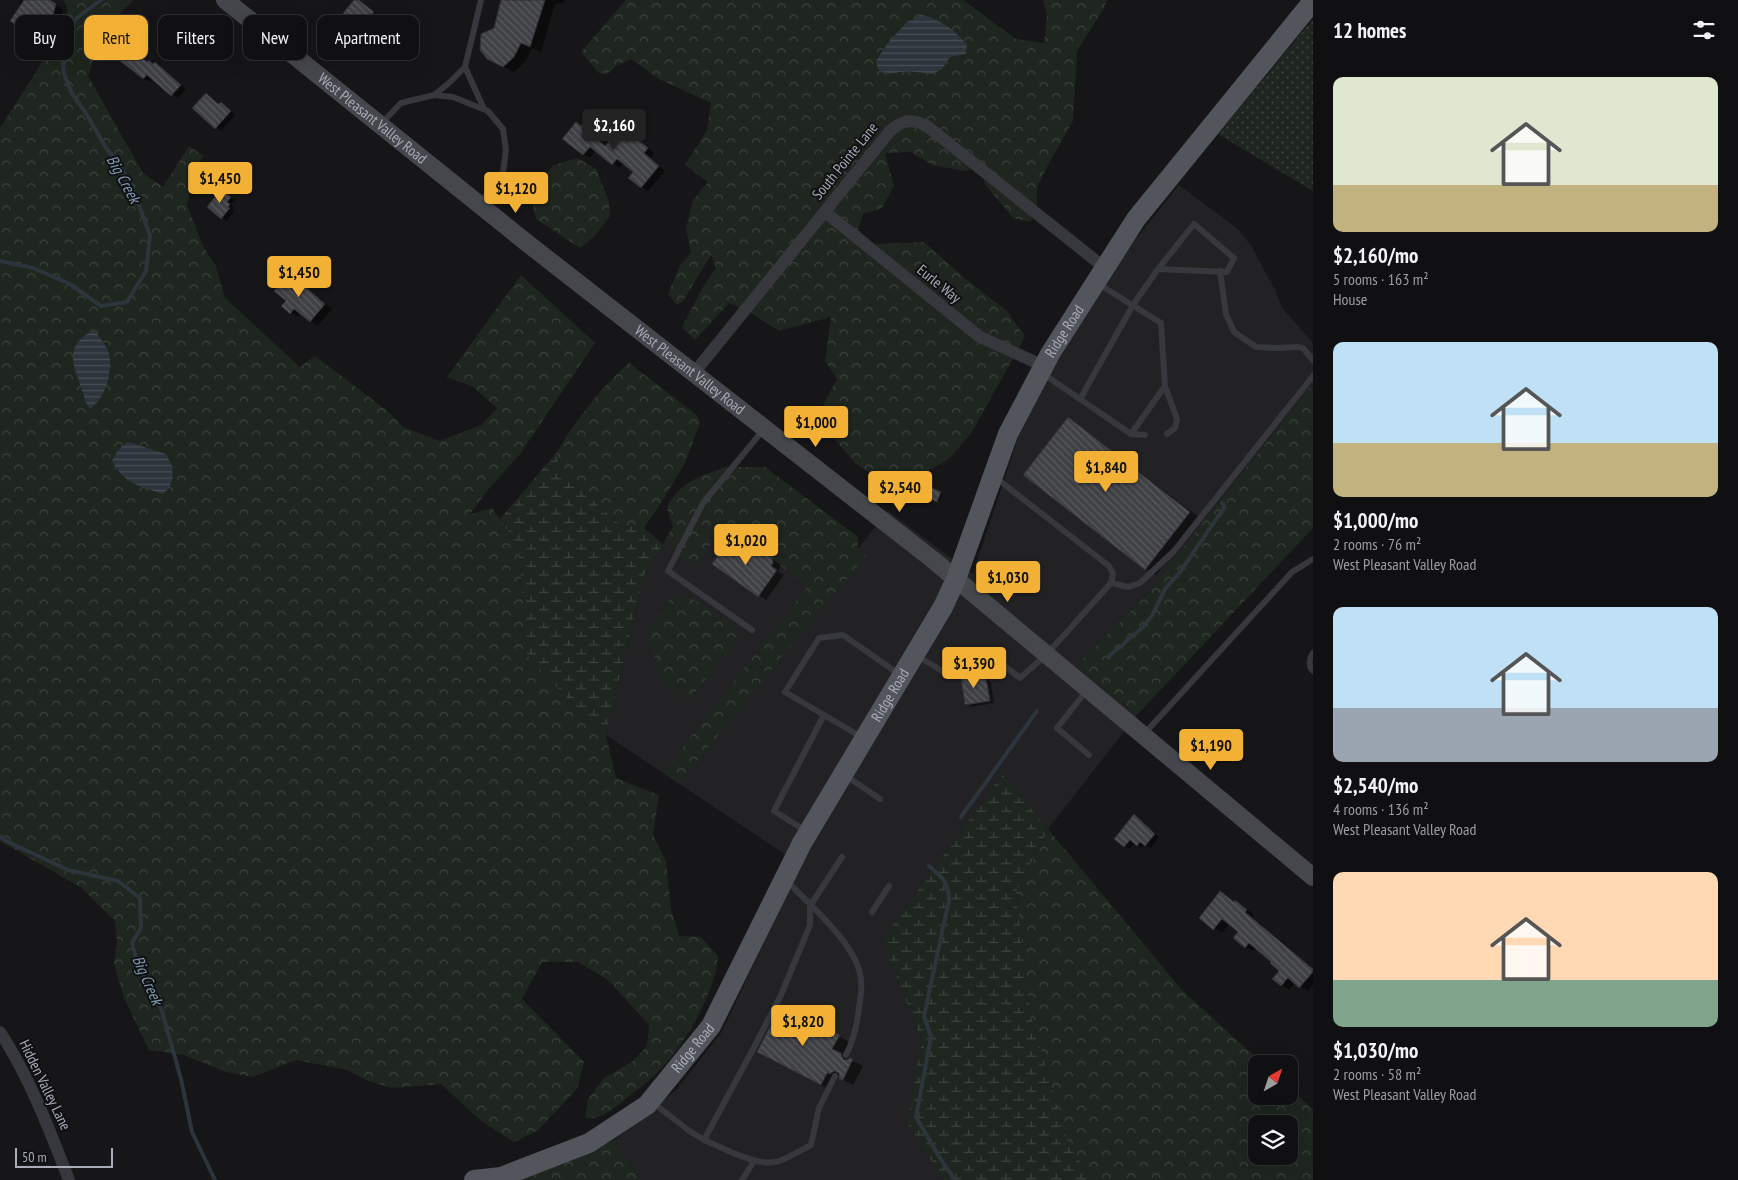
<!DOCTYPE html>
<meta charset="utf-8">
<style>
body{margin:0;font-family:"PT Sans Narrow",sans-serif;background:#1e1e20;color:#f1f3f6;height:100vh;display:flex;flex-direction:column;font-size:19px;white-space:nowrap}
*{box-sizing:border-box;margin:0}
p{font-size:16px;color:#9c9d9f}
.icon{flex:none;width:28px;height:28px;fill:none;stroke:currentColor;stroke-width:2;stroke-linecap:round;stroke-linejoin:round}
.map{position:relative;flex:1;overflow:hidden}
.side{display:flex;flex-direction:column;background:#101012;width:425px}
.side>*{flex:none}
.banner{position:absolute;left:15px;top:15px;width:475px;height:45px;display:flex;gap:10px}
.needle{width:32px;rotate:39deg}
.fabs{position:absolute;left:1248px;top:1055px;display:grid;gap:10px}
.fabs a{display:grid;place-items:center;width:50px;height:50px;border-radius:10px;background:#101012;box-shadow:0 5px 20px #0002,0 0 0 1px #303032;font-size:25px}
.scale{position:absolute;left:15px;bottom:12px;width:98px;box-sizing:border-box;padding-left:5px;border:2px solid #a8adb8;border-top:0;font-size:14px;line-height:18px;white-space:nowrap;color:#a8adb8;-webkit-text-stroke:4px #111113;paint-order:stroke}
.price{position:absolute;translate:-50% -42px;padding:0 11px;border-radius:5px;background:#f2b134;color:#111;font-size:16px;line-height:32px;filter:drop-shadow(0 1px 2px #0008)}
.price::after{content:'';position:absolute;left:50%;top:30px;width:15px;height:11px;margin-left:-8px;background:inherit;clip-path:polygon(0 0,100% 0,50% 100%)}
.price.active{background:#222;color:#fff}
ul{padding:0;list-style:none}
li{display:grid;align-content:center;gap:10px;height:265px;padding:0 20px}
li span{display:grid;place-items:center;height:155px;border-radius:10px;color:#555}
li>.icon{margin-inline-start:auto}
span .icon{width:90px;height:90px;fill:#fffc;stroke-width:1}
li b{font-size:21px}
h2{display:flex;justify-content:space-between;align-items:center;height:60px;padding:0 20px;font-size:21px}
.chip{padding:0 18px;border-radius:10px;background:#101012;box-shadow:0 5px 20px #0002,0 0 0 1px #303032;font-size:18px;line-height:45px}
.chip.active{background:#f2b134;color:#111}
main{display:flex;flex:1;min-height:0}
.map>svg:first-child{display:block}
</style>
<main>
<div class="map">
<svg width="1313" height="1180" viewBox="0 0 1313 1180">
<defs>
<pattern id="green-dots" width="8" height="8" patternUnits="userSpaceOnUse" patternTransform="scale(1.25)"><rect width="8" height="8" fill="#1e261f"/><path d="M2 2h.1M6 6h.1" fill="none" stroke="#3c433d" stroke-width="1.8" stroke-linecap="round"/></pattern>
<pattern id="forest-crowns" width="20" height="18" patternUnits="userSpaceOnUse" patternTransform="scale(1.25)"><rect width="20" height="18" fill="#1e261f"/><path d="M2 6a3 3 0 1 1 6 0M12 15a3 3 0 1 1 6 0" fill="none" stroke="#3c433d"/></pattern>
<pattern id="wetland-marsh" width="20" height="14" patternUnits="userSpaceOnUse" patternTransform="scale(1.25)"><rect width="20" height="14" fill="#1e261f"/><path d="M1 5h8M5 5V1M11 12h8M15 12V8" fill="none" stroke="#3c433d"/></pattern>
<pattern id="water-rules" width="6" height="5" patternUnits="userSpaceOnUse" patternTransform="scale(1.25)"><rect width="6" height="5" fill="#2c353c"/><path d="M0 2.5h6" fill="none" stroke="#485056"/></pattern>
<pattern id="building-back-hatch" width="6" height="6" patternUnits="userSpaceOnUse" patternTransform="scale(1.25)"><rect width="6" height="6" fill="#404145"/><path d="M-1 5l2 2M0 0l6 6M5-1l2 2" fill="none" stroke="#595a5e"/></pattern>
</defs>
<rect width="100%" height="100%" fill="#161618"/>
<path fill="#222225" d="M1179 185 1238 229 1252 247 1275 290 1283 309 1313 343V384L1140 602 1077 666 1137 715 1048 829 1002 774 882 940 922 1042 908 1123 944 1180H641L613 1141 676 1090 721 1033 801 865 606 735 644 575 694 493 826 589 888 511 973 574 1019 435 1056 363 1123 255Z"/>
<path fill="url(#green-dots)" d="M1313 19V191L1218 134Z"/>
<g fill="url(#forest-crowns)" fill-rule="evenodd">
<path d="M64 0H133L104 29 88 76 143 173 163 187 189 146 204 156 195 168 187 205 203 246 216 267 225 298 300 367 315 356 389 412 403 427 440 441 481 425 497 408 473 387 447 377 521 275 595 343 520 454 487 491 470 514 492 508 518 546 524 613V651L589 722 606 735 616 778 659 795 653 835 666 861 671 909 679 936 701 937 718 956C715 995 683 1048 655 1075 647 1083 637 1090 628 1097 616 1107 601 1120 585 1118L588 1099 604 1078 632 1062 647 1046 649 1025 608 980 578 962H542L522 999 584 1062 577 1089 537 1131 514 1142 481 1121 441 1084 391 1088 366 1080 347 1070 296 1060 253 1077 226 1072 184 1055 149 1050 123 996 114 963 117 941 115 921 80 887 0 841V128L38 69 68 11Z"/>
<path d="M626 0H963L1016 39 1044 43 1047 16 1043 0H1107L1104 8 1077 51 1073 121 1049 163 1037 187V212L1030 222 1013 218 985 184 981 166 965 171 932 165 911 152 885 153 894 186 882 208 863 214 858 230 874 244 924 242 968 281 1007 311 1025 337 972 432 950 458 925 473 917 489 893 488 856 464 831 435 823 405 837 379 825 361 831 317 779 331 749 312 729 303 695 340 682 327 703 287 716 268 711 255 683 301 677 305 668 294 680 265 691 253 686 228 693 200 708 182 685 165 707 130 711 103 659 79 631 59 616 66 607 74 599 73 581 52Z"/>
<path d="M577 158 596 169 609 202 610 216 594 237 580 248 536 219 533 205 540 181 554 165Z"/>
<path d="M629 363 697 415 700 423 685 463 666 495 644 528 620 525 593 500 560 474 556 453C575 422 601 387 629 363Z"/>
<path d="M1313 384V528L1137 715 1076 666 1140 602Z"/>
<path d="M726 467H765L858 537V553L867 555 822 608 679 783 663 773 808 586 791 574 746 538 725 534 713 541 695 565 683 560 665 540 673 527 667 508C678 482 701 476 726 467Z"/>
<path d="M679 594 691 598 730 624 740 639 730 653 721 658 689 701 662 683 658 672 653 650 649 641V632L666 605 672 597Z"/>
<path d="M1048 829 1182 990 1263 1064H1256V1096H1289V1087L1313 1110V1180H1093L1068 1144 1030 1014 1016 892ZM1256 1124H1289V1156H1256Z"/>
<path d="M613 1141 641 1180H512Z"/>
</g>
<g fill="url(#wetland-marsh)">
<path d="M556 453 560 474 593 500 620 525 644 528 663 544 644 575 606 735 589 722 524 651V613L518 546 500 519Z"/>
<path d="M1002 774 1048 829 1016 892 1030 1013 1068 1144 1093 1180H944L907 1123 922 1042 882 940Z"/>
</g>
<g fill="url(#water-rules)">
<path d="M922 15C941 20 954 29 967 45L966 54 950 57 942 69 933 74 907 71 888 74 878 69 876 61 887 44 907 22Z"/>
<path d="M94 330C99 337 107 346 109 354 113 373 105 398 90 409L86 403C79 373 57 349 94 330Z"/>
<path d="M128 442 166 454C174 468 177 483 162 494 139 485 124 484 112 461L118 450Z"/>
</g>
<g fill="#0007">
<path d="M21 0H49L63 10 60 20 63 33 43 20 33 34 12 20 22 5 19 3Z"/>
<path d="M355 0 361 2 378 16 366 30 362 27Z"/>
<path d="M502 0H565V2L555 4 541 52 532 48 525 62 514 72 499 64 495 29Z"/>
<path d="M116 28 128 37 125 41 137 51 135 52 148 62 149 61 162 68 186 89 178 98 153 78 150 82 143 78 102 45Z"/>
<path d="M211 97 219 105 221 103 226 106 235 115 221 131 194 108Z"/>
<path d="M586 120 601 131 595 138 606 146 617 134 629 142 634 137 654 153 650 158 665 171 648 191 641 187 635 172 624 163 619 168 596 150 590 158 583 154 581 127Z"/>
<path d="M226 194 235 200 231 205 234 208 232 210 234 212 227 221 208 207Z"/>
<path d="M289 275 332 309 318 326 301 313 298 317 291 313 287 300Z"/>
<path d="M1068 419 1078 425 1200 518 1156 575 1146 569 1024 475Z"/>
<path d="M931 488 943 494 939 502 927 497Z"/>
<path d="M753 546 780 564V568L778 571 784 575 766 600 714 564 734 548Z"/>
<path d="M973 672 978 674 979 680 986 679 991 682 994 703 971 707 966 704Z"/>
<path d="M1139 819 1159 837 1151 848 1145 844 1142 848 1135 843 1130 849 1116 839Z"/>
<path d="M1220 893 1243 906 1254 915 1252 917 1313 968V985L1308 991 1295 983 1289 990 1274 979 1281 971 1273 962 1256 948 1253 951 1245 947 1240 932 1229 924 1222 933 1201 918Z"/>
<path d="M839 1036 849 1042 842 1055 863 1066 853 1085 838 1077 831 1090 769 1058Z"/>
</g>
<g fill="none" stroke-linecap="round" stroke-linejoin="round">
<g stroke="#2c353c" stroke-width="4">
<path d="M0 261 33 268 70 284 101 306 127 302 146 271 150 236 135 194 118 162 106 148 87 115 71 92 64 73 60 36 78 17 101 0"/>
<path d="M1108 657 1143 627 1152 616 1165 589 1180 572 1224 508V505L1222 503"/>
<path d="M961 817 1037 711"/>
<path d="M0 836 4 840 68 870 118 881 140 898 141 928 132 943 137 962 162 1011 181 1079 192 1132 215 1180"/>
<path d="M929 866C943 878 948 881 949 900L924 1016 931 1037 916 1117 940 1158 955 1180"/>
</g>
</g>
<g fill="url(#building-back-hatch)" stroke="#303034">
<path d="M24 0H50L56 4 53 15 57 31 35 16 25 31 10 21Z"/>
<path d="M354 0H359L374 12 361 28 343 13Z"/>
<path d="M501 0H545L530 47 521 43 514 57 503 67 487 59 480 50 481 34 494 28Z"/>
<path d="M115 26 123 33 120 37 131 46 130 48 147 62 148 60 153 64 155 62 181 85 171 96 147 75 143 79 100 45Z"/>
<path d="M206 93 218 104 221 102 231 111 215 129 192 108Z"/>
<path d="M586 119 595 126 589 133 605 146 617 132 628 142 634 136 648 148 644 153 659 166 641 188 628 178 633 172 617 159 612 165 590 147 583 155 562 139 576 122 581 126Z"/>
<path d="M221 189 231 197 227 202 230 204 228 207 230 208 221 219 207 207Z"/>
<path d="M289 273 325 304 310 322 294 309 290 314 281 306 286 301 274 291Z"/>
<path d="M1068 417 1190 512 1145 570 1023 475Z"/>
<path d="M930 487 941 492 937 502 926 497Z"/>
<path d="M745 540 772 558 773 563 771 566 777 570 758 597 712 564 727 543 733 547Z"/>
<path d="M974 670 975 680 986 678 990 701 965 705 960 672Z"/>
<path d="M1134 814 1155 834 1145 846 1140 842 1137 846 1130 840 1124 847 1114 839Z"/>
<path d="M1220 891 1234 902 1235 900 1247 910 1245 912 1313 969V972L1299 988 1288 978 1281 986 1272 979 1279 971 1270 963 1271 962 1249 943 1245 948 1233 938 1238 932 1222 919 1213 930 1199 918Z"/>
<path d="M781 1005 840 1035 832 1049 841 1053 843 1059 847 1060 850 1058 853 1059 843 1080 839 1079V1073L834 1071 830 1074 827 1073 821 1085 757 1052Z"/>
</g>
<g fill="none" stroke-linecap="round" stroke-linejoin="round">
<g stroke="#37383d" stroke-width="6">
<path d="M481 0 465 67 484 109"/>
<path d="M434 95 449 83 465 67"/>
<path d="M381 124 401 103 434 95 453 97 488 111 503 129 506 150 503 172 480 203"/>
<path d="M1220 271 1226 314 1234 332 1256 347 1278 348 1297 347 1303 348 1313 360"/>
<path d="M1042 373 1131 434 1165 386 1161 323 1097 283"/>
<path d="M1165 386 1177 419 1175 428 1167 434"/>
<path d="M1080 399 1133 305 1158 269 1194 224 1234 258 1227 272 1158 269"/>
<path d="M1131 434 1145 435"/>
<path d="M1111 583 1128 587 1140 583 1174 551 1313 376"/>
<path d="M752 630 668 571 703 503 764 429"/>
<path d="M1313 653C1309 659 1308 666 1313 671"/>
<path d="M917 656 944 672 955 662 989 654 1020 678 1046 655 1111 583 1113 574 1109 566 996 478"/>
<path d="M1087 690 1057 728 1089 755"/>
<path d="M1144 734 1292 572 1313 559"/>
<path d="M863 738 785 692 819 638 843 635 899 674"/>
<path d="M845 775 880 799"/>
<path d="M806 831 774 811 824 715"/>
<path d="M787 881C809 904 850 939 859 970 863 982 861 995 859 1008 857 1025 854 1040 846 1055"/>
<path d="M872 912 889 886"/>
<path d="M652 1102 688 1130 704 1140 751 1053 781 995 810 925V906L842 857"/>
<path d="M704 1140C723 1148 758 1168 779 1161 790 1157 801 1150 811 1145L819 1108 835 1076"/>
<path d="M742 1180 754 1161"/>
</g>
<g stroke="#37383d" stroke-width="12">
<path d="M825 212 980 337 1044 366"/>
<path d="M694 373 890 131C902 120 912 118 927 126L1105 268"/>
<path d="M0 1032C30 1078 49 1129 69 1180"/>
</g>
<path stroke="#45474d" stroke-width="18" id="s1" d="M225 0 527 243 932 559 1313 877"/>
<path stroke="#53555c" stroke-width="20" id="s2" d="M474 1180 501 1177 589 1143 647 1105 711 1026 802 843 943 607 956 579 1008 434 1050 354 1136 219 1313 1"/>
</g>
<g text-anchor="middle" stroke-width="4" stroke-linejoin="round" paint-order="stroke">
<g font-size="15" fill="#a8adb8" stroke="#111113">
<text dy="5" stroke="none"><textPath href="#s1" startOffset="189">West Pleasant Valley Road</textPath></text>
<text transform="translate(845 161) rotate(-51)" y="5">South Pointe Lane</text>
<text transform="translate(939 284) rotate(39)" y="5">Eurle Way</text>
<text dy="5" stroke="none"><textPath href="#s2" startOffset="1074">Ridge Road</textPath></text>
<text dy="5" stroke="none"><textPath href="#s1" startOffset="594">West Pleasant Valley Road</textPath></text>
<text dy="5" stroke="none"><textPath href="#s2" startOffset="669">Ridge Road</textPath></text>
<text dy="5" stroke="none"><textPath href="#s2" startOffset="264">Ridge Road</textPath></text>
<text transform="translate(45 1085) rotate(64)" y="5">Hidden Valley Lane</text>
</g>
<g font-size="16" font-style="italic" fill="#7f9bb3" stroke="#111113">
<text transform="translate(124 179) rotate(61)" y="6">Big Creek</text>
<text transform="translate(148 980) rotate(66)" y="6">Big Creek</text>
</g>
</g>
</svg>
<div class="fabs">
<a><svg class="needle" viewBox="-14 -14 28 28"><path d="M0-13l5 13h-10z" fill="#e53935"/><path d="M0 13l5-13h-10z" fill="#9c9d9f"/></svg></a>
<a><svg class="icon" aria-label="layers" viewBox="0 0 24 24"><path d="M12 4l9 5-9 5-9-5zM3 14l9 5 9-5"/></svg></a>
</div>
<div class="scale">50 m</div>
<b class="price active" style="left:614px;top:151px">$2,160</b>
<b class="price" style="left:220px;top:204px">$1,450</b>
<b class="price" style="left:516px;top:214px">$1,120</b>
<b class="price" style="left:299px;top:298px">$1,450</b>
<b class="price" style="left:816px;top:448px">$1,000</b>
<b class="price" style="left:1106px;top:493px">$1,840</b>
<b class="price" style="left:900px;top:513px">$2,540</b>
<b class="price" style="left:746px;top:566px">$1,020</b>
<b class="price" style="left:1008px;top:603px">$1,030</b>
<b class="price" style="left:974px;top:689px">$1,390</b>
<b class="price" style="left:1211px;top:771px">$1,190</b>
<b class="price" style="left:803px;top:1047px">$1,820</b>
<div class="banner">
<a class="chip">Buy</a>
<a class="chip active">Rent</a>
<a class="chip">Filters</a>
<a class="chip">New</a>
<a class="chip">Apartment</a>
</div>
</div>
<section class="side">
<h2>12 homes<svg class="icon" aria-label="filters" viewBox="0 0 24 24"><path d="M4 7h16M4 17h16"/><circle cx="9" cy="7" r="2"/><circle cx="15" cy="17" r="2"/></svg></h2>
<ul>
<li><span style="background:linear-gradient(#dfe7d0 70%,#c2b280 0)"><svg class="icon" aria-label="home" viewBox="0 0 24 24"><path d="M3 11l9-7 9 7M6 9v11h12V9"/></svg></span><div><b>$2,160/mo</b><p>5 rooms · 163 m²</p><p>House</p></div></li>
<li><span style="background:linear-gradient(#bfe0f5 65%,#c2b280 0)"><svg class="icon" aria-label="home" viewBox="0 0 24 24"><path d="M3 11l9-7 9 7M6 9v11h12V9"/></svg></span><div><b>$1,000/mo</b><p>2 rooms · 76 m²</p><p>West Pleasant Valley Road</p></div></li>
<li><span style="background:linear-gradient(#bfe0f5 65%,#9aa5b1 0)"><svg class="icon" aria-label="home" viewBox="0 0 24 24"><path d="M3 11l9-7 9 7M6 9v11h12V9"/></svg></span><div><b>$2,540/mo</b><p>4 rooms · 136 m²</p><p>West Pleasant Valley Road</p></div></li>
<li><span style="background:linear-gradient(#ffd9b3 70%,#7fa58c 0)"><svg class="icon" aria-label="home" viewBox="0 0 24 24"><path d="M3 11l9-7 9 7M6 9v11h12V9"/></svg></span><div><b>$1,030/mo</b><p>2 rooms · 58 m²</p><p>West Pleasant Valley Road</p></div></li>
</ul>
</section>
</main>
